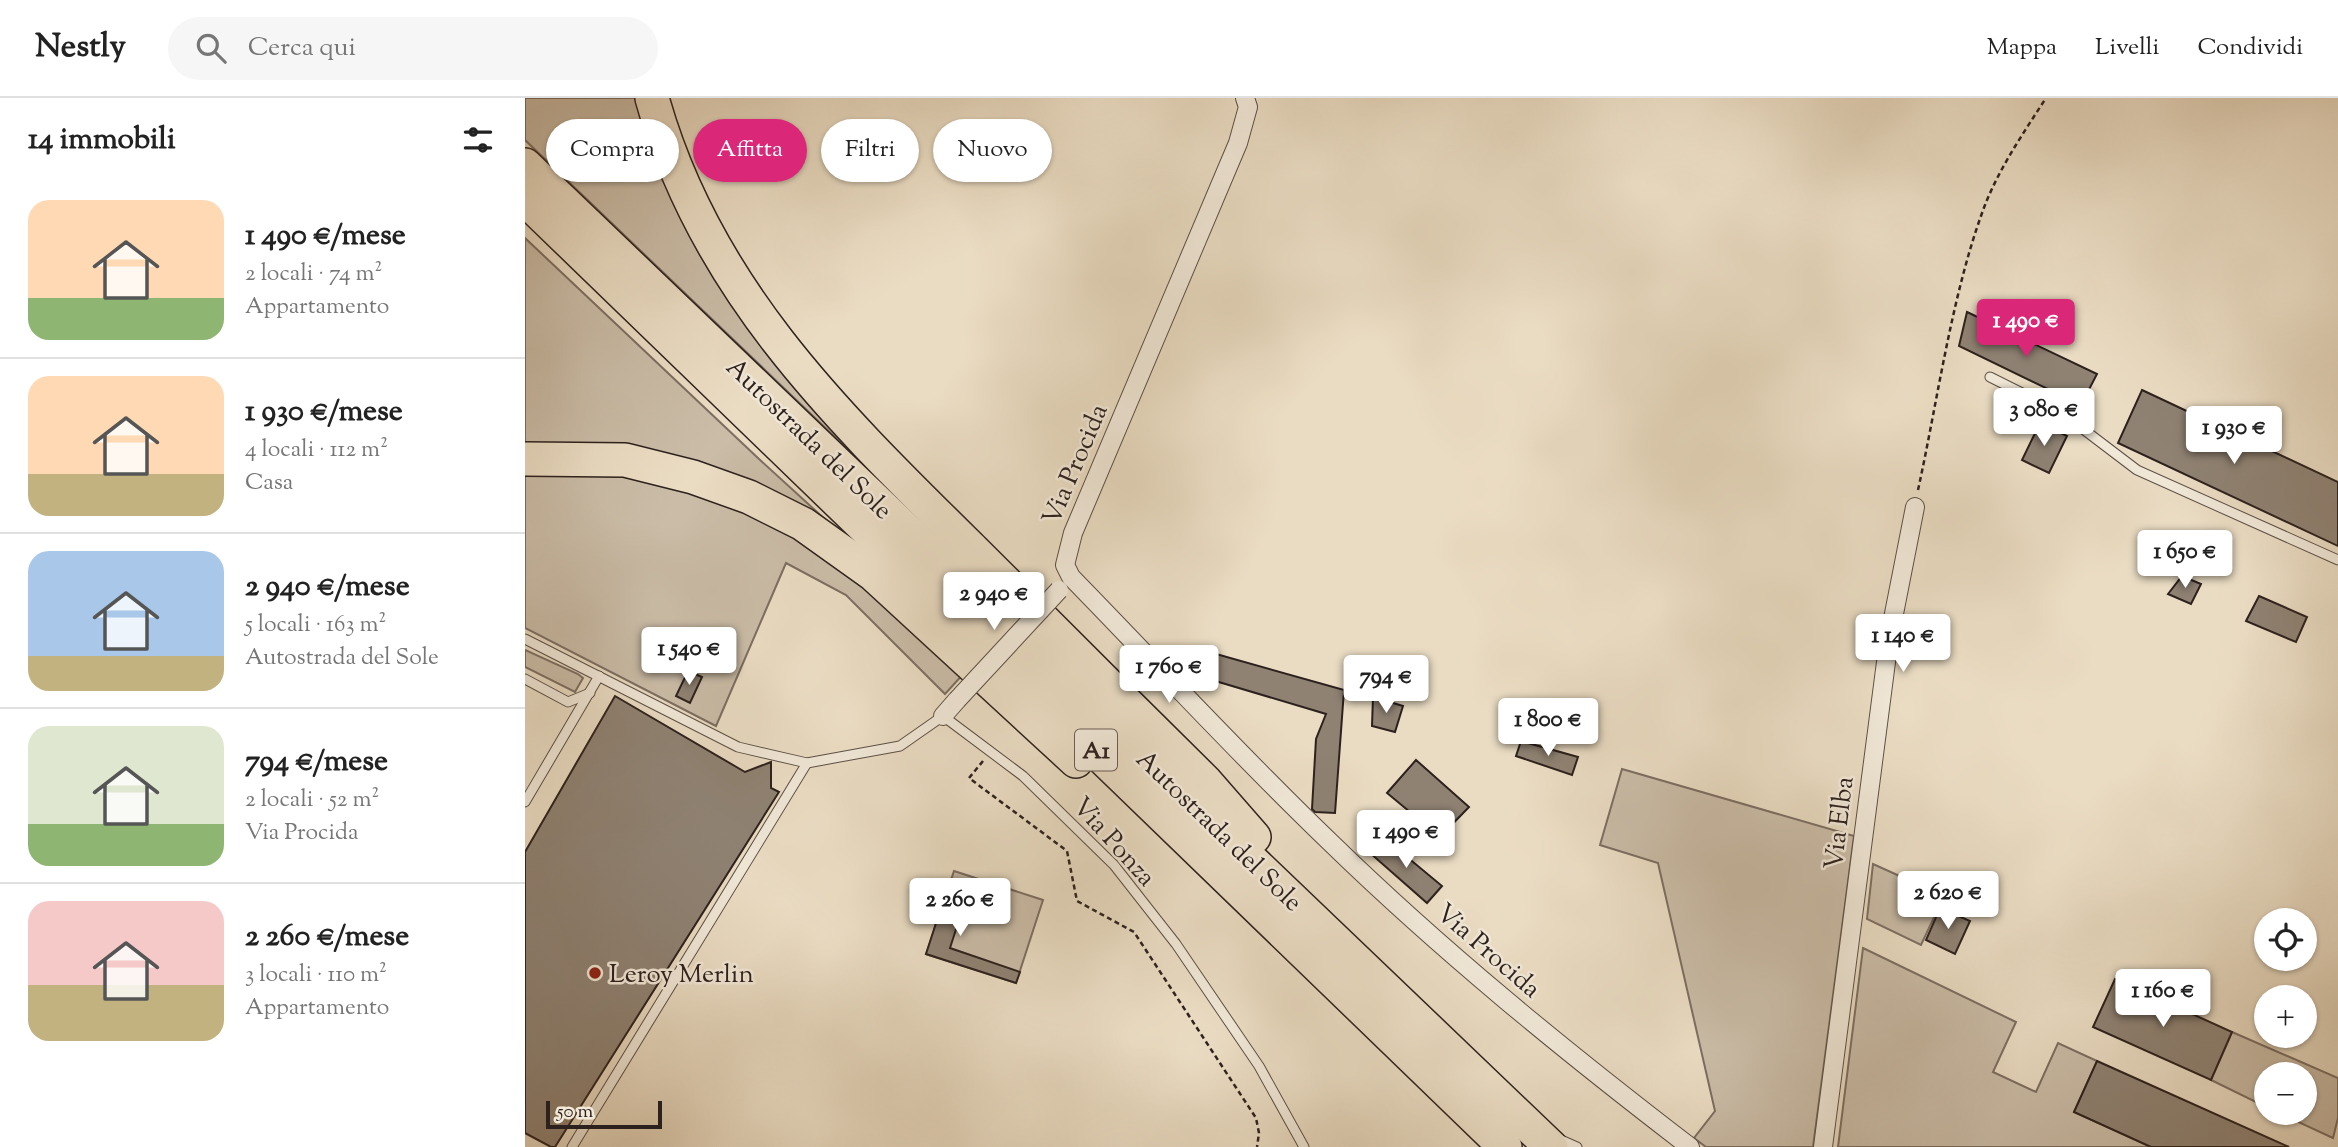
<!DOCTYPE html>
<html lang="it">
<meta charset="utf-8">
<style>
body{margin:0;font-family:"Sorts Mill Goudy",serif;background:#f6f6f6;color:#222;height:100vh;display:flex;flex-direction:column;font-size:26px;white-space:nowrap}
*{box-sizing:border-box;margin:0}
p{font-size:23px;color:#767676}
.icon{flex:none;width:38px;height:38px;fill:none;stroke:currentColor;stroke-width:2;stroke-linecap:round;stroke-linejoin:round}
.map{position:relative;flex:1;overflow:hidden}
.side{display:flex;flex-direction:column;background:#fff;width:525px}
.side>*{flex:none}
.banner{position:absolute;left:21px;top:21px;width:665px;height:63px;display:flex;gap:14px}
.tools{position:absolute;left:1729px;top:810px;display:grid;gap:14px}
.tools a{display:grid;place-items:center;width:63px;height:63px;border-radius:50%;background:#fff;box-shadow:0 2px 5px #0004;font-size:35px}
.scale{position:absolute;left:21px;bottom:18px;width:116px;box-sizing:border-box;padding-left:7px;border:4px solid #2d211d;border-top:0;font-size:19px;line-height:24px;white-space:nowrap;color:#2d211d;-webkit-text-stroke:5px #f1e8d8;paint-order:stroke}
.price{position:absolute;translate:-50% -60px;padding:0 16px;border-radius:7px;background:#fff;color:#222;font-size:23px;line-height:46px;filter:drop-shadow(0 2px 4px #0008)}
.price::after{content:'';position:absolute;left:50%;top:42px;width:21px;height:16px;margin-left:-10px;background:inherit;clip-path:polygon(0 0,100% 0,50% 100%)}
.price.on{background:#db2777;color:#fff}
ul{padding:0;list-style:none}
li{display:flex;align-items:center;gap:21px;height:175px;padding:0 28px}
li+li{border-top:2px solid #e0e0e0}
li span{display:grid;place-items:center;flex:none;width:196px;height:140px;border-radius:21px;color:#555}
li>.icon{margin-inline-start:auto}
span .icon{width:84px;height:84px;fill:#fffc;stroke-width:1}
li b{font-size:30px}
h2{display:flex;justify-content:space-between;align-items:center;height:84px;padding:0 28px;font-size:30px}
.chip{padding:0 24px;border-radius:32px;background:#fff;box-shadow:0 2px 5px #0004;font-size:24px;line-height:63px}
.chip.on{background:#db2777;color:#fff}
header{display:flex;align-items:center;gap:42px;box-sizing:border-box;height:98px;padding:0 35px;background:#fff;border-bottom:2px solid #e0e0e0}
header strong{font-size:33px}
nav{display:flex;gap:38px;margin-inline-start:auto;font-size:24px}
.search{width:490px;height:63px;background:#f6f6f6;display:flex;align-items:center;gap:18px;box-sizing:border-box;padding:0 24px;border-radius:38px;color:#767676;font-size:26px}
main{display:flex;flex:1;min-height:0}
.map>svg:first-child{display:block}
</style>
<header>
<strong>Nestly</strong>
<div class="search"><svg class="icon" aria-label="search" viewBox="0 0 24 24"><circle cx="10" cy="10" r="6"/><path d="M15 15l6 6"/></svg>Cerca qui</div>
<nav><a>Mappa</a><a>Livelli</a><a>Condividi</a></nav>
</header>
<main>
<section class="side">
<h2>14 immobili<svg class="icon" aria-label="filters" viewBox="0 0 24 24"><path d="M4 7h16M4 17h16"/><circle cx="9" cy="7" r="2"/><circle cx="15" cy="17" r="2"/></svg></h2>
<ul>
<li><span style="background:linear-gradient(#ffd9b3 70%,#8fb573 0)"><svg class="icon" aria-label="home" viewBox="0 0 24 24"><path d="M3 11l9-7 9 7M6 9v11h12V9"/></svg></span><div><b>1 490 €/mese</b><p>2 locali · 74 m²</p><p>Appartamento</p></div></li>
<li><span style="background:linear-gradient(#ffd9b3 70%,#c2b280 0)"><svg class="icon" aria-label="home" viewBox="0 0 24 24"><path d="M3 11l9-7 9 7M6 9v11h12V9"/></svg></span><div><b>1 930 €/mese</b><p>4 locali · 112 m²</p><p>Casa</p></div></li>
<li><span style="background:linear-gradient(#a9c7e8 75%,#c2b280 0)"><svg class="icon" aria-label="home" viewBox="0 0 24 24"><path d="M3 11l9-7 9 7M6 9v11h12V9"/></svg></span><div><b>2 940 €/mese</b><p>5 locali · 163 m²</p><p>Autostrada del Sole</p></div></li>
<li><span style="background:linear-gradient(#dfe7d0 70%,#8fb573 0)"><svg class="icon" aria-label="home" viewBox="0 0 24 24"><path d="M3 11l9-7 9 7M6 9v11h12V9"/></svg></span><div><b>794 €/mese</b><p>2 locali · 52 m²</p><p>Via Procida</p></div></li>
<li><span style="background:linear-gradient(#f6c9c9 60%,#c2b280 0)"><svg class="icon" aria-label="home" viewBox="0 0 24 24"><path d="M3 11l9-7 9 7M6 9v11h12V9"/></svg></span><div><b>2 260 €/mese</b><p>3 locali · 110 m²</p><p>Appartamento</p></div></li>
</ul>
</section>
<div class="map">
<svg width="1813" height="1049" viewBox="0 0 1813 1049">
<rect width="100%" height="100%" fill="#eadcc3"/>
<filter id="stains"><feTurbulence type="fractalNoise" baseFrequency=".00286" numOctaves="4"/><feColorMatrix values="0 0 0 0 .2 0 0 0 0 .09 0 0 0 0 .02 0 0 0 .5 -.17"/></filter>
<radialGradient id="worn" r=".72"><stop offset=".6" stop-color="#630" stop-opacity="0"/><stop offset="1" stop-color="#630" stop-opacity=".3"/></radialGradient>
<g fill="#cabca7" stroke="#7c6e62" stroke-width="2">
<path d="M0 0H110L150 105 573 591 0 42Z"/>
<path d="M0 140 234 361 499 603 280 417 0 346Z"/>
<path d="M0 374 103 378 177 395 226 415 322 469 441 573 420 596 321 497 261 465 191 628 0 530Z"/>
<path d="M0 552 53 576 58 580 50 594 0 569Z"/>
<path d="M1097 671 1329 738 1288 1049H1181L1169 1040 1190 1013 1133 765 1075 747Z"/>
<path d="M1348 766 1419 798 1396 847 1342 821Z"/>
<path d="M429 773 518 802 491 885 401 856Z"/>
<path d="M1338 850 1491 924 1468 974 1511 994 1533 945 1572 963 1549 1014 1626 1049H1313Z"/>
<path d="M1707 934 1813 980V1020L1808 1040 1754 1015H1780V976H1741V1009L1686 982Z"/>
</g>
<g fill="#8f8273" stroke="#2d211d" stroke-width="2">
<path d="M1442 214 1572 276 1556 307 1434 248Z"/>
<path d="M1617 292 1813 384V448L1593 345Z"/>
<path d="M1515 325 1542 338 1524 375 1497 362Z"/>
<path d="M1657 478 1676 486 1666 506 1643 496Z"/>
<path d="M1734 498 1782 519 1771 544 1721 523Z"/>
<path d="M684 554 819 592 810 715 790 714 787 711 791 641 801 616 677 579Z"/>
<path d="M163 573 177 579 165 605 151 598Z"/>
<path d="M90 598 220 674 246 664V690L254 694 30 1049H26L0 1035V754Z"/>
<path d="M848 599 878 608 870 634 847 628Z"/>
<path d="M996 643 1053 659 1047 677 991 658Z"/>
<path d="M891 662 944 709 915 739 862 695Z"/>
<path d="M858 739 917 788 902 805 845 755Z"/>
<path d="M424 785 444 791 425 850 495 874 491 885 401 856Z"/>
<path d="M1415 810 1445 823 1430 856 1401 842Z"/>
<path d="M1590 881 1707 934 1686 982 1568 929Z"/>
<path d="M1572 963 1764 1049H1626L1549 1014Z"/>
</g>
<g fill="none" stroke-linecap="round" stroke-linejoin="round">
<g stroke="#5c5046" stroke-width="11">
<g id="lane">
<path d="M1465 279 1537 315 1612 372 1813 462"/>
<path d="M0 541 213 649 282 665 375 648 418 618 498 678 589 767 651 846 734 968 779 1049"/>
<path d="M0 581 43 604 65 595"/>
<path d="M0 704 74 578"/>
<path d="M1034 1041 1052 1049"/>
<path d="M47 1049 282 665"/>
</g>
</g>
<g stroke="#5c5046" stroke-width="20">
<g id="street">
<path d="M720 0 723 9 713 45 548 435 540 467 546 479C632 567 716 659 805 744 918 854 1040 953 1165 1049"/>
<path d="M418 618 432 602"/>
<path d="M1298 1049 1364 541 1390 409"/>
</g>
</g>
<g stroke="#2d211d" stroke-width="36">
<g id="highway">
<path d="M127 0C180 191 312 318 448 452 526 530 603 607 681 684L729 739"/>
<path d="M0 67 1026 1049"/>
<path d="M0 101 980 1049"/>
<path d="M0 361 100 362 168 379 224 399 278 426 348 476 551 663"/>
</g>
</g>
<g stroke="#2d211d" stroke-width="2.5" stroke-dasharray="5 3.5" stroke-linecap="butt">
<path d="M1393 392C1413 301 1427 194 1460 107 1475 69 1499 34 1521 0"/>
<path d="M458 663 444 680 542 753 552 803 609 834 731 1020 734 1035 732 1049"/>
</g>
<use href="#lane" stroke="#f1e8d8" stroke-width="9"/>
<use href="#street" stroke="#f1e8d8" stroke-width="18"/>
<use href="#highway" stroke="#eadcc3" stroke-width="33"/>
<g stroke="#5c5046" stroke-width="20" stroke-linecap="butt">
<path id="street-bridge" d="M432 602 534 492"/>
</g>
<use href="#street-bridge" stroke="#f1e8d8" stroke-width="18"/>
</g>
<circle fill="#8f2418" stroke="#f1e8d8" stroke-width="2.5" cx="70" cy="875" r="7"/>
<g text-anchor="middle" stroke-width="5" stroke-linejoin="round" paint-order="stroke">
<rect fill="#f1e8d8" stroke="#685d55" stroke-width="2" x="550" y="631.5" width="42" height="41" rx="5"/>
<g font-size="24" font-weight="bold" fill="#2d211d">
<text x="571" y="660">A1</text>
</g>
<g font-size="26" fill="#2d211d" stroke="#f1e8d8">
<text transform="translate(285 340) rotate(44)" y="9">Autostrada del Sole</text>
<text transform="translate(549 366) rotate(-67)" y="9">Via Procida</text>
<text transform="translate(1313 725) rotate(-83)" y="9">Via Elba</text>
<text transform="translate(695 732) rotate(44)" y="9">Autostrada del Sole</text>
<text transform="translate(590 743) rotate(48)" y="9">Via Ponza</text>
<text transform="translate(964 852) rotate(41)" y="9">Via Procida</text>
</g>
<g font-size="26" fill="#2d211d" stroke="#f1e8d8" text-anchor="start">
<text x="84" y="884">Leroy Merlin</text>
</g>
</g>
<rect width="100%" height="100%" filter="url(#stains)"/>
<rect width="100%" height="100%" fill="url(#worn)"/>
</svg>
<div class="tools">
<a><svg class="icon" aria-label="locate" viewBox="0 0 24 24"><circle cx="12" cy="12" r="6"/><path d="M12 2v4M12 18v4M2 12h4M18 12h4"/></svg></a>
<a>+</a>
<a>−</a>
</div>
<div class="scale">50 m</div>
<b class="price on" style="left:1501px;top:261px">1 490 €</b>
<b class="price" style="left:1519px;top:350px">3 080 €</b>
<b class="price" style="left:1709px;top:368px">1 930 €</b>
<b class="price" style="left:1660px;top:492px">1 650 €</b>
<b class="price" style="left:469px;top:534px">2 940 €</b>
<b class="price" style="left:1378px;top:576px">1 140 €</b>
<b class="price" style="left:164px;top:589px">1 540 €</b>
<b class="price" style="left:644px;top:607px">1 760 €</b>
<b class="price" style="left:861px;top:617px">794 €</b>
<b class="price" style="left:1023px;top:660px">1 800 €</b>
<b class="price" style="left:881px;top:772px">1 490 €</b>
<b class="price" style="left:1423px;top:833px">2 620 €</b>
<b class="price" style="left:435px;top:840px">2 260 €</b>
<b class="price" style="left:1638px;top:931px">1 160 €</b>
<div class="banner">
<a class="chip">Compra</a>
<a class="chip on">Affitta</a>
<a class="chip">Filtri</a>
<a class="chip">Nuovo</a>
</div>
</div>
</main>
